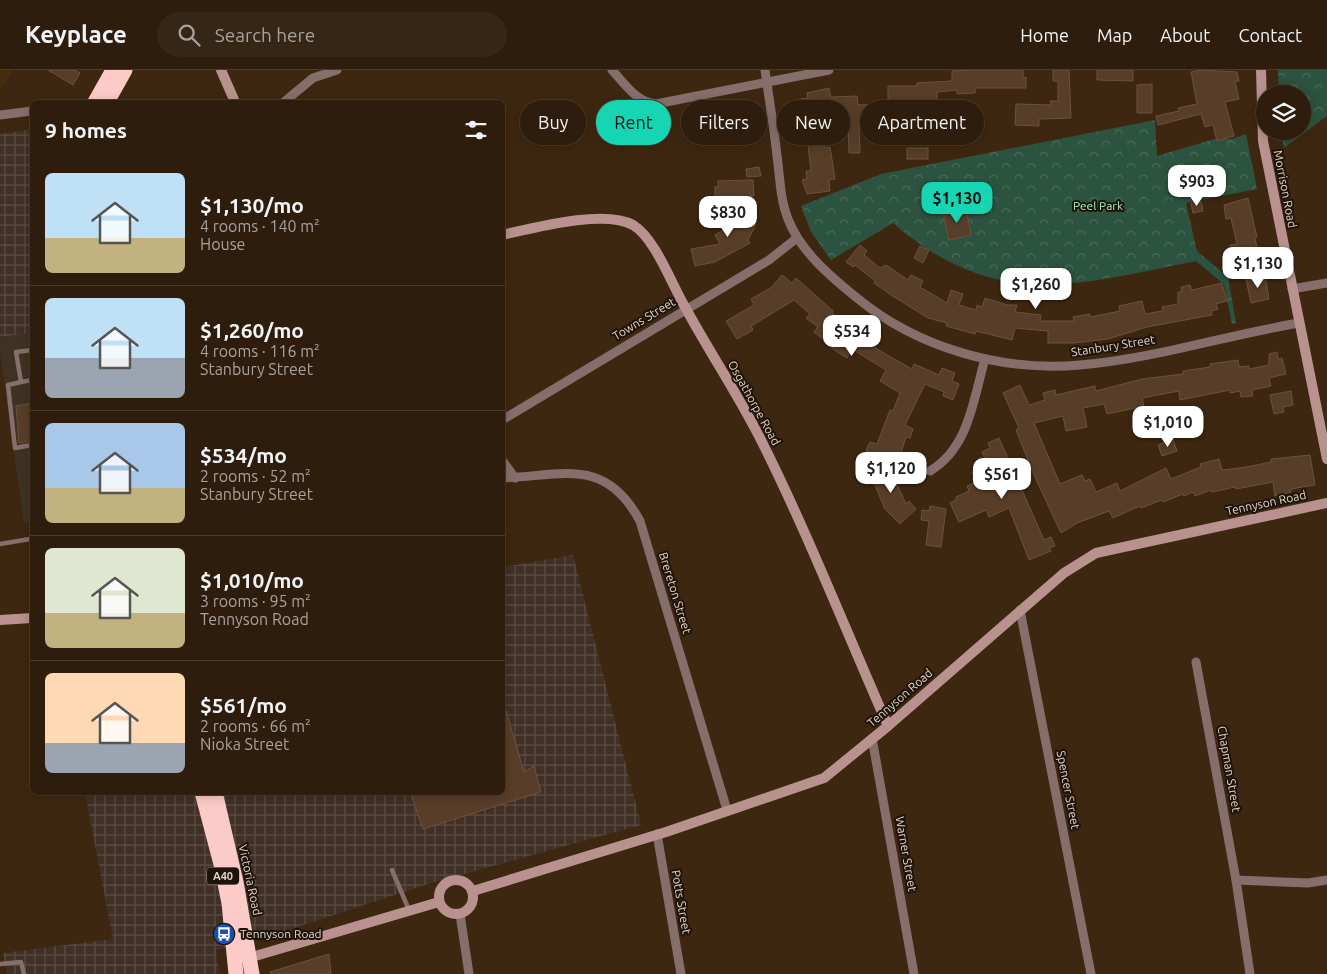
<!DOCTYPE html>
<meta charset="utf-8">
<style>
body{margin:0;font-family:Ubuntu,sans-serif;background:#362615;color:#f1f3f6;height:100vh;display:flex;flex-direction:column;font-size:19px;white-space:nowrap}
*{box-sizing:border-box;margin:0}
p{font-size:16px;color:#a7a29d}
.icon{flex:none;width:28px;height:28px;fill:none;stroke:currentColor;stroke-width:2;stroke-linecap:round;stroke-linejoin:round}
.map{position:relative;flex:1;overflow:hidden}
.side{position:absolute;left:30px;top:30px;width:475px;height:695px;display:flex;flex-direction:column;background:#2e1d0c;border-radius:8px;box-shadow:0 2px 12px #0003,0 0 0 1px #493b2d}
.side>*{flex:none}
.banner{position:absolute;left:520px;top:30px;width:475px;height:45px;display:flex;gap:10px}
.fabs{position:absolute;left:1256px;top:15px;display:grid;gap:10px}
.fabs a{display:grid;place-items:center;width:55px;height:55px;border-radius:50%;background:#2e1d0c;box-shadow:0 2px 12px #0003,0 0 0 1px #493b2d;font-size:25px}
.price{position:absolute;translate:-50% -42px;padding:0 11px;border-radius:10px;background:#fff;color:#222;font-size:16px;line-height:32px;filter:drop-shadow(0 1px 2px #0008)}
.price::after{content:'';position:absolute;left:50%;top:30px;width:15px;height:11px;margin-left:-8px;background:inherit;clip-path:polygon(0 0,100% 0,50% 100%)}
.price.on{background:#16d5b3;color:#111}
ul{padding:0;list-style:none}
li{display:flex;align-items:center;gap:15px;height:125px;padding:0 15px}
li+li{border-top:1px solid #493b2d}
li span{display:grid;place-items:center;flex:none;width:140px;height:100px;border-radius:8px;color:#555}
li>.icon{margin-inline-start:auto}
span .icon{width:60px;height:60px;fill:#fffc;stroke-width:1}
li b{font-size:21px}
h2{display:flex;justify-content:space-between;align-items:center;height:60px;padding:0 15px;font-size:21px}
.chip{padding:0 18px;border-radius:22px;background:#2e1d0c;box-shadow:0 2px 12px #0003,0 0 0 1px #493b2d;font-size:18px;line-height:45px}
.chip.on{background:#16d5b3;color:#111}
header{display:flex;align-items:center;gap:30px;box-sizing:border-box;height:70px;padding:0 25px;background:#2e1d0c;border-bottom:1px solid #493b2d}
header strong{font-size:24px}
nav{display:flex;gap:28px;margin-inline-start:auto;font-size:18px}
.search{width:350px;height:45px;background:#362615;display:flex;align-items:center;gap:12px;box-sizing:border-box;padding:0 18px;border-radius:28px;color:#a7a29d;font-size:19px}
.map>svg:first-child{display:block}
</style>
<header>
<strong>Keyplace</strong>
<div class="search"><svg class="icon" aria-label="search" viewBox="0 0 24 24"><circle cx="10" cy="10" r="6"/><path d="M15 15l6 6"/></svg>Search here</div>
<nav><a>Home</a><a>Map</a><a>About</a><a>Contact</a></nav>
</header>
<div class="map">
<svg width="1327" height="904" viewBox="0 0 1327 904">
<defs>
<pattern id="industrial-grid" width="8" height="8" patternUnits="userSpaceOnUse" patternTransform="scale(1.25)"><rect width="8" height="8" fill="#413026"/><path d="M0 4h8M4 0v8" fill="none" stroke="#5c4d44"/></pattern>
<pattern id="park-crowns" width="20" height="18" patternUnits="userSpaceOnUse" patternTransform="scale(1.25)"><rect width="20" height="18" fill="#2c533f"/><path d="M2 6a3 3 0 1 1 6 0M12 15a3 3 0 1 1 6 0" fill="none" stroke="#4a6b59"/></pattern>
</defs>
<rect width="100%" height="100%" fill="#3e2710"/>
<path fill="#3e3223" d="M32 263V452L24 453 0 283V267Z"/>
<g fill="url(#industrial-grid)">
<path d="M32 59V263L0 267V64Z"/>
<path d="M573 485 641 755 428 814 270 866 216 880 219 904H7L3 883 113 869 85 723 502 722 503 497Z"/>
</g>
<path fill="#472b0d" d="M0 0H13L0 21Z"/>
<g fill="url(#park-crowns)">
<path d="M1278 0H1327V46L1284 78 1281 61H1302V24H1279Z"/>
<path d="M1155 50 1157 86 1218 68 1232 69 1246 64 1257 119 1186 133 1197 181 1228 207 1236 253 1232 254 1224 214 1196 191C1075 215 997 242 893 153L831 190 811 162 801 136 881 104Z"/>
</g>
<g fill="#583e29" stroke="#6c523c">
<path d="M48 0H75L80 3 73 15Z"/>
<path d="M972 0H1023V8L1026 7V18H975V23L957 24V20L937 22 938 38H904V54H889V62L880 63V53L859 54 860 83H849L848 55 823 60 825 78 830 77 835 109 829 110 830 121 807 124 802 110 807 109 806 101H811L808 75 805 76 804 66 813 64 808 39 802 40 800 29 808 28 807 23 829 18 831 27 857 26 858 35 888 34V16H917V13L952 11V1Z"/>
<path d="M1053 0H1069L1071 48 1039 49V56L1015 55 1016 34 1051 35 1050 31H1058V11H1053Z"/>
<path d="M1097 0H1133V11L1097 10Z"/>
<path d="M1200 0 1237 2 1239 11H1235L1239 29 1225 32 1234 66 1217 71 1213 55 1205 57 1201 44 1158 55 1156 46 1179 41 1178 38 1197 34 1191 2Z"/>
<path d="M1152 14V43H1137V15Z"/>
<path d="M748 47 751 73 735 76 732 49Z"/>
<path d="M968 52V67L940 68 939 53Z"/>
<rect x="907" y="78" width="21" height="11"/>
<path d="M759 97 761 106 747 107 746 99Z"/>
<path d="M753 110 754 126H715V117H718V111Z"/>
<path d="M1248 128 1257 167 1255 168 1258 184 1248 186V191L1240 192 1239 188 1233 189 1230 175 1237 174 1231 148 1226 149 1224 135Z"/>
<path d="M1201 131 1203 141 1193 143 1191 133Z"/>
<path d="M737 133 753 142 748 150 756 154 748 170 750 173 715 192 695 196 691 179 720 174 715 165 722 161Z"/>
<path d="M966 138 971 165 949 170 943 143Z"/>
<path d="M860 175 867 181 864 185 880 198 886 195 908 210 911 205 923 211 920 217 947 233 951 220 963 224 959 235 976 240 977 235 982 237 985 228 1007 235H1017L1015 242 1041 245 1040 251H1074L1073 247 1090 244V247L1120 241 1119 236 1142 231 1145 244 1163 241 1162 237 1178 234V222H1182L1181 217 1190 215 1192 220 1222 213 1227 231 1216 234 1218 239 1211 241 1212 245 1147 257 1108 269 1073 273H1048V261L1015 258 1012 270 976 261 975 264 946 256 947 253 928 248 891 225 874 213 875 211 855 195 853 197 846 192Z"/>
<path d="M920 176 929 180 923 193 914 188Z"/>
<path d="M782 205 792 213 796 208 833 241 832 243 872 271 870 274 880 281 912 299 914 294 939 305 942 298 955 303 952 311 959 314 953 330 943 326 944 322 925 314 905 355 913 359 910 368 906 367 898 392 866 381 870 372 877 374 890 340 893 341 900 323 880 311 886 300 852 279 847 288 827 275 828 273 814 262 818 257 806 248 810 244 794 230 751 256 753 260 737 269 726 251 754 235 751 229 772 217Z"/>
<path d="M1265 205 1269 229 1251 233 1246 209Z"/>
<path d="M1277 282 1278 289 1282 288 1286 304 1269 308 1271 316 1252 320 1253 326 1241 327 1240 321 1230 323V320L1180 330 1179 321 1142 328 1144 336 1107 344 1104 334 1083 338 1087 357 1066 361 1063 346 1034 353 1060 414 1082 405 1085 411 1090 409 1096 422 1117 413 1120 421 1166 398 1171 409 1201 397 1200 394 1219 389 1222 400 1247 397 1271 392V389L1310 385 1315 415 1291 419V422L1275 426 1273 412 1236 419 1235 417 1212 422 1211 420 1195 426 1193 422 1184 426 1183 424 1163 432 1162 430 1141 438 1140 436 1113 448 1109 441 1077 453 1061 463 1034 405 1016 360 1019 358 1003 323 1020 315 1029 335 1045 330 1043 323 1055 320 1056 325 1095 316 1096 321 1142 309 1183 304V301L1210 297V294L1238 290 1239 297 1249 296V299L1269 295V284Z"/>
<path d="M1291 321 1293 335 1283 337 1284 342 1274 344 1270 325Z"/>
<path d="M32 333V371L19 373 16 336Z"/>
<path d="M999 368 1044 470 1051 467 1055 476 1049 478 1051 481 1029 490 1009 438 989 447 986 440 959 452 950 433 956 430V427L969 421 967 416 977 412 972 402 988 395 982 382 990 378 988 373Z"/>
<path d="M1173 369 1177 381 1162 386 1158 375Z"/>
<path d="M887 393 906 434 909 431 916 439 900 454 885 439 869 401Z"/>
<path d="M930 436 946 439 941 477 926 475 929 451 921 450 922 440 929 441Z"/>
<path d="M502 637H505L524 702 534 696 541 722 423 759 410 722H502Z"/>
<path d="M329 884 331 904H271L270 902Z"/>
</g>
<g fill="none" stroke-linecap="round" stroke-linejoin="round">
<g stroke="#866e6b" stroke-width="4.5">
<path d="M32 280 16 282 21 312 32 310"/>
<path d="M21 312 8 315 15 378 32 375"/>
<path d="M32 452V453"/>
<path d="M0 474 30 469 32 466"/>
<path d="M392 800 409 840"/>
<path d="M0 894 21 892 24 904"/>
</g>
<g stroke="#866e6b" stroke-width="9">
<path d="M612 0C625 14 636 32 656 34L829 0"/>
<path d="M765 0C769 29 774 57 777 86 780 107 780 129 788 149 800 181 831 207 857 228 918 278 1002 302 1080 295 1153 289 1227 265 1299 253"/>
<path d="M284 32 313 8 337 0"/>
<path d="M0 45 32 41"/>
<path d="M1292 219 1327 213"/>
<path d="M502 350 769 190 797 168"/>
<path d="M502 390 515 408"/>
<path d="M930 401C969 378 973 330 985 289"/>
<path d="M502 408C562 406 605 386 640 451L727 740"/>
<path d="M1020 540 1091 904"/>
<path d="M1196 592 1236 810 1250 904"/>
<path d="M872 668 914 904"/>
<path d="M657 764 681 904"/>
<path d="M1236 810 1308 813 1327 810"/>
<path d="M460 844 469 904"/>
</g>
<g stroke="#b9928f" stroke-width="10">
<path d="M221 0 235 32"/>
<path d="M1261 0 1263 71 1327 389"/>
<path d="M502 165C534 158 604 139 633 155 655 168 672 215 685 237 710 283 739 326 762 372 808 464 846 561 888 656"/>
<path d="M0 550 32 548"/>
<circle cx="456" cy="827" r="17"/>
<path d="M473 821 666 762 824 708 888 656 1064 503 1096 483 1327 433"/>
<path d="M245 889 439 832"/>
</g>
<g stroke="#fccbc7" stroke-width="15">
<path d="M95 32 113 0"/>
<path d="M107 32 125 0"/>
<path d="M202 722 221 794 229 833 236 904"/>
<path d="M215 722 236 812 252 904"/>
</g>
</g>
<defs>
<g id="bus-disc" transform="scale(1.125)"><circle r="9.5" fill="#1a4fb4" stroke="#1d1309"/><path d="M-5-6H5V4H4V6H2V4H-2V6H-4V4H-5ZM-3.5-4V0h7V-4ZM-3.5 1.2v1.5H-2V1.2ZM2 1.2v1.5H3.5V1.2Z" fill="#fff"/></g>
</defs>
<g fill-rule="evenodd">
<use href="#bus-disc" x="224" y="864"/>
</g>
<g text-anchor="middle" stroke-width="4" stroke-linejoin="round" paint-order="stroke">
<rect fill="#1d1309" stroke="#a89a8e" stroke-width="1" x="207" y="797.5" width="32" height="17" rx="4"/>
<g font-size="11" font-weight="bold" fill="#e3d4c7">
<text x="223" y="810">A40</text>
</g>
<g font-size="12" fill="#e3d4c7" stroke="#1d1309">
<text transform="translate(1285 119) rotate(79)" y="4">Morrison Road</text>
<text transform="translate(644 249) rotate(-31)" y="4">Towns Street</text>
<text transform="translate(1113 276) rotate(-9)" y="4">Stanbury Street</text>
<text transform="translate(754 333) rotate(61)" y="4">Osgathorpe Road</text>
<text transform="translate(1266 433) rotate(-12)" y="4">Tennyson Road</text>
<text transform="translate(675 523) rotate(73)" y="4">Brereton Street</text>
<text transform="translate(900 628) rotate(-41)" y="4">Tennyson Road</text>
<text transform="translate(1229 699) rotate(80)" y="4">Chapman Street</text>
<text transform="translate(1068 720) rotate(79)" y="4">Spencer Street</text>
<text transform="translate(906 784) rotate(80)" y="4">Warner Street</text>
<text transform="translate(250 810) rotate(78)" y="4">Victoria Road</text>
<text transform="translate(681 832) rotate(80)" y="4">Potts Street</text>
</g>
<g font-size="12" fill="#a4f4c8" stroke="#1d1309">
<text x="1098" y="140">Peel Park</text>
</g>
<g font-size="12" fill="#e3d4c7" stroke="#1d1309" text-anchor="start">
<text x="240" y="868">Tennyson Road</text>
</g>
</g>
</svg>
<div class="fabs">
<a><svg class="icon" aria-label="layers" viewBox="0 0 24 24"><path d="M12 4l9 5-9 5-9-5zM3 14l9 5 9-5"/></svg></a>
</div>
<b class="price" style="left:1197px;top:137px">$903</b>
<b class="price on" style="left:957px;top:154px">$1,130</b>
<b class="price" style="left:728px;top:168px">$830</b>
<b class="price" style="left:1258px;top:219px">$1,130</b>
<b class="price" style="left:1036px;top:240px">$1,260</b>
<b class="price" style="left:852px;top:287px">$534</b>
<b class="price" style="left:1168px;top:378px">$1,010</b>
<b class="price" style="left:891px;top:424px">$1,120</b>
<b class="price" style="left:1002px;top:430px">$561</b>
<div class="banner">
<a class="chip">Buy</a>
<a class="chip on">Rent</a>
<a class="chip">Filters</a>
<a class="chip">New</a>
<a class="chip">Apartment</a>
</div>
<section class="side">
<h2>9 homes<svg class="icon" aria-label="filters" viewBox="0 0 24 24"><path d="M4 7h16M4 17h16"/><circle cx="9" cy="7" r="2"/><circle cx="15" cy="17" r="2"/></svg></h2>
<ul>
<li><span style="background:linear-gradient(#bfe0f5 65%,#c2b280 0)"><svg class="icon" aria-label="home" viewBox="0 0 24 24"><path d="M3 11l9-7 9 7M6 9v11h12V9"/></svg></span><div><b>$1,130/mo</b><p>4 rooms · 140 m²</p><p>House</p></div></li>
<li><span style="background:linear-gradient(#bfe0f5 60%,#9aa5b1 0)"><svg class="icon" aria-label="home" viewBox="0 0 24 24"><path d="M3 11l9-7 9 7M6 9v11h12V9"/></svg></span><div><b>$1,260/mo</b><p>4 rooms · 116 m²</p><p>Stanbury Street</p></div></li>
<li><span style="background:linear-gradient(#a9c7e8 65%,#c2b280 0)"><svg class="icon" aria-label="home" viewBox="0 0 24 24"><path d="M3 11l9-7 9 7M6 9v11h12V9"/></svg></span><div><b>$534/mo</b><p>2 rooms · 52 m²</p><p>Stanbury Street</p></div></li>
<li><span style="background:linear-gradient(#dfe7d0 65%,#c2b280 0)"><svg class="icon" aria-label="home" viewBox="0 0 24 24"><path d="M3 11l9-7 9 7M6 9v11h12V9"/></svg></span><div><b>$1,010/mo</b><p>3 rooms · 95 m²</p><p>Tennyson Road</p></div></li>
<li><span style="background:linear-gradient(#ffd9b3 70%,#9aa5b1 0)"><svg class="icon" aria-label="home" viewBox="0 0 24 24"><path d="M3 11l9-7 9 7M6 9v11h12V9"/></svg></span><div><b>$561/mo</b><p>2 rooms · 66 m²</p><p>Nioka Street</p></div></li>
</ul>
</section>
</div>
